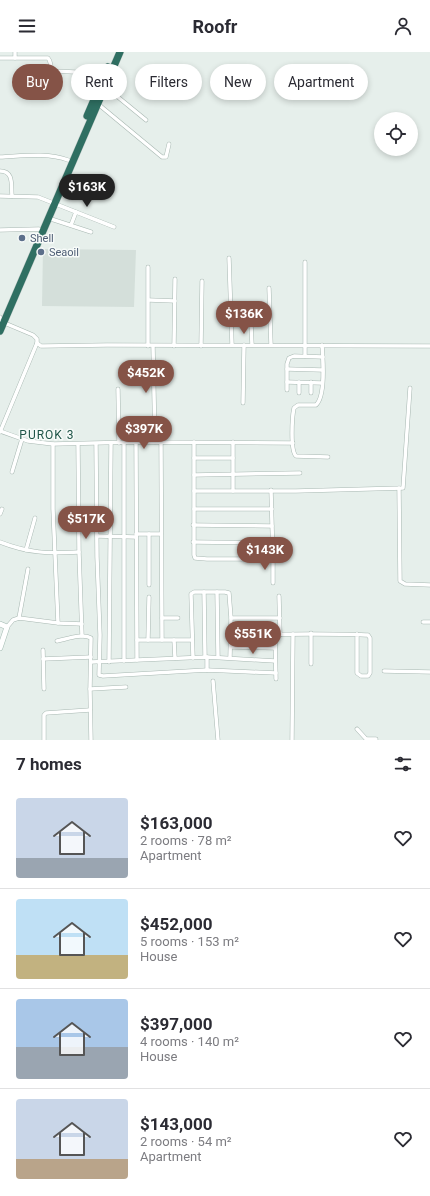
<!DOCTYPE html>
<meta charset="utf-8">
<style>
body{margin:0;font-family:Roboto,sans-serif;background:#f7f7f7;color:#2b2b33;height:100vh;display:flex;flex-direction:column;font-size:15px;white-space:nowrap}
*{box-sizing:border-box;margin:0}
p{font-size:13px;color:#7c7c81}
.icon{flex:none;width:22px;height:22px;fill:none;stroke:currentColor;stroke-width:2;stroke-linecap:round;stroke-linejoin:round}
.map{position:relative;height:688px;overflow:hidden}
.drawer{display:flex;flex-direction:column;background:#fff;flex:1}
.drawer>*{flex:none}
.top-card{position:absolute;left:12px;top:12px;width:406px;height:36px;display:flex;gap:8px}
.tools{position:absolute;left:374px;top:60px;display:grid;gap:8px}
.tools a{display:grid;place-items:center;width:44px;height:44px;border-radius:50%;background:#fff;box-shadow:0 2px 6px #0003;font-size:20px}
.price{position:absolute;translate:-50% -34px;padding:0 9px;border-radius:14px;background:#855347;color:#fff;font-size:13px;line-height:26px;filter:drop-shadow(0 1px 2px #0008)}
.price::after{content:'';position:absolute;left:50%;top:24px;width:12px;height:9px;margin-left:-6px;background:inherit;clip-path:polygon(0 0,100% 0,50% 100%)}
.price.selected{background:#222;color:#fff}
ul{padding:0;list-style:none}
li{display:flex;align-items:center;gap:12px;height:100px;padding:0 16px}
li+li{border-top:1px solid #e1e1e2}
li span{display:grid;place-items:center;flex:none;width:112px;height:80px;border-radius:4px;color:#555}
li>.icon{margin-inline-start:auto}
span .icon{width:48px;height:48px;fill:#fffc;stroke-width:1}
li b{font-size:17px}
h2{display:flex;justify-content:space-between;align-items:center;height:48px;padding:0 16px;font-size:17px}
.chip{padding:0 14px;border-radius:18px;background:#fff;box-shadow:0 2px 6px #0003;font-size:14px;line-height:36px}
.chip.selected{background:#855347;color:#fff}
header{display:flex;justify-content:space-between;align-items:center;height:52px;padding:0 16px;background:#fff;font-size:18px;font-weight:700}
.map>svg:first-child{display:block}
</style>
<header><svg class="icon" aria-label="menu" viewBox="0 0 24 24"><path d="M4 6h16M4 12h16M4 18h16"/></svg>Roofr<svg class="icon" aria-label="person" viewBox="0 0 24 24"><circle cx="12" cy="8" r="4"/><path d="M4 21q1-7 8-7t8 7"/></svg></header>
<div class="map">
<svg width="430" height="688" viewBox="0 0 430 688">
<rect width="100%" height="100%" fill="#e6efeb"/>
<path fill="#d4dfda" d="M43 197 136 198 134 255 42 254Z"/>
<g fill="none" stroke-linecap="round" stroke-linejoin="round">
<g stroke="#a8b8b2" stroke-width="4.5">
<g id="street">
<path d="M0 6H48C52 10 49 16 54 19L94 21 104 25"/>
<path d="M15 6V0"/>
<path d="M104 36 113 41 146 68"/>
<path d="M98 52 162 105H166L169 92"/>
<path d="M0 105C22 104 47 100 68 108"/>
<path d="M0 119C14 119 11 133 12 144"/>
<path d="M0 144 38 145 114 175"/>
<path d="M48 166 91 180"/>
<path d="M71 173 76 160"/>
<path d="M0 178 39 177 43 179"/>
<path d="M229 206 232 293"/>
<path d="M148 215V294"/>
<path d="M269 236 271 293"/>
<path d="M149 248 175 249"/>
<path d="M0 265V266"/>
<path d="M0 269 33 283 37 287V291L0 380"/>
<path d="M251 272 252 293"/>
<path d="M37 291 41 294H44L107 293 430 294"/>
<path d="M322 293C323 307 326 344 316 353H298L294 356C292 365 290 398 296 404L328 405"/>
<path d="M153 294 155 390"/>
<path d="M174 294 175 227"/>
<path d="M201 294 202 229"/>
<path d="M305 304V210"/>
<path d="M287 317 322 318"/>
<path d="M287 330 322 331"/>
<path d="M118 337 119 391"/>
<path d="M287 338V312L289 306 294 304 323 305"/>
<path d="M299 341V330"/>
<path d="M311 341V330"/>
<path d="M243 351 244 293"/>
<path d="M0 379 28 389 53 392 136 390 293 391"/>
<path d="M136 390 137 608"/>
<path d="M161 390 162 588"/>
<path d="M194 390V503L195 506 207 507H273L271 438"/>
<path d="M124 391V609"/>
<path d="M53 392V457L58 571"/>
<path d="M78 392 79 500 82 584"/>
<path d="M96 392 97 505 100 583 99 623 103 624 207 618 276 621"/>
<path d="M194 406H233"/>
<path d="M12 420 22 387"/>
<path d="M194 423 300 421"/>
<path d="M399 436 400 529 405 532 430 533"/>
<path d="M194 439H296L403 436 410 336"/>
<path d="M233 439V390"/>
<path d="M194 457H272"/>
<path d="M0 462 2 457"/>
<path d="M193 473 272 474"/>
<path d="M136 482H161"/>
<path d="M149 482V533"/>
<path d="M97 484 136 485"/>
<path d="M0 490C28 501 49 502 79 500"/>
<path d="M193 490 282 491"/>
<path d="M26 498 35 466"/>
<path d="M273 531V507"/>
<path d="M204 540 205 605"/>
<path d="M217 540 218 605"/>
<path d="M279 544 280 583"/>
<path d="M19 566 28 517"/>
<path d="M162 566H178"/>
<path d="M231 566H280"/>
<path d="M423 570H430"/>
<path d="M7 575 13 568 19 566 58 571 82 572"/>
<path d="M311 581V612"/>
<path d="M231 582C276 583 321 581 366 583H368L370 586V621L368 624H361L357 621V582"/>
<path d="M275 583 276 627"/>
<path d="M137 588H192"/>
<path d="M148 588 149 545"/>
<path d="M174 588 175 606"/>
<path d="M57 589C67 587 82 581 91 586L90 637 91 688"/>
<path d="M231 595 275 596"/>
<path d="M43 598 44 637"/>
<path d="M207 605V618"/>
<path d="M193 606 191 542 194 540H225L229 541 231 566 230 605"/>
<path d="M43 607 91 605"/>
<path d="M91 610 207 605 275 609"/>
<path d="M109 610 111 392"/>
<path d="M384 619 430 620"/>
<path d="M213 629 218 688"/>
<path d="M90 637 126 635"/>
<path d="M357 677 367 688"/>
<path d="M367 687H376"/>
<path d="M44 688V663L46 661 90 658"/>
<path d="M292 688 293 582"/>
</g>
</g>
<g stroke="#a4bbb3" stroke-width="6">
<path id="secondary" d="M0 572 7 575 0 596"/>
</g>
<g stroke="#c2cac8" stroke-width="8">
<g id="highway">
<path d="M87 64 108 15"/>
<path d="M0 279 120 0"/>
</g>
</g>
<use href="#street" stroke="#fff" stroke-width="3.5"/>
<use href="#secondary" stroke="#fff" stroke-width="5"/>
<use href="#highway" stroke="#2f6f62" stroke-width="7"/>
</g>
<g fill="#5c6f8a" stroke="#f7fbf9" stroke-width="1.5">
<circle cx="22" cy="186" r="4"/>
<circle cx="41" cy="200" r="4"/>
</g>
<g text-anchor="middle" stroke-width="3" stroke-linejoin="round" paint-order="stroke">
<g font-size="11" fill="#4e5e75" stroke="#f7fbf9" text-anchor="start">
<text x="30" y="190">Shell</text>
<text x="49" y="204">Seaoil</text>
</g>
<g font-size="12" letter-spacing="1" fill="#1f5548" stroke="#f7fbf9">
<text x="47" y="387">PUROK 3</text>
</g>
</g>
</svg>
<div class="tools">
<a><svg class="icon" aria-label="locate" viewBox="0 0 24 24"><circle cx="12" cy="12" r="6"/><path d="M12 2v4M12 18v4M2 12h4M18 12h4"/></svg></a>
</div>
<b class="price selected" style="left:87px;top:156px">$163K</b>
<b class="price" style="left:244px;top:283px">$136K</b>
<b class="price" style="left:146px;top:342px">$452K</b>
<b class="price" style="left:144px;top:398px">$397K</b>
<b class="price" style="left:86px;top:488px">$517K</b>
<b class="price" style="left:265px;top:519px">$143K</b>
<b class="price" style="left:253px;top:603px">$551K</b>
<div class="top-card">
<a class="chip selected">Buy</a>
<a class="chip">Rent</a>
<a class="chip">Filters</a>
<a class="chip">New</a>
<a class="chip">Apartment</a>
</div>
</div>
<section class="drawer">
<h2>7 homes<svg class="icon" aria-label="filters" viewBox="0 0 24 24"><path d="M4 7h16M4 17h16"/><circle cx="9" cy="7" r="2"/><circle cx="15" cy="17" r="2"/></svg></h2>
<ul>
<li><span style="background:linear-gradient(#c9d6e8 75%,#9aa5b1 0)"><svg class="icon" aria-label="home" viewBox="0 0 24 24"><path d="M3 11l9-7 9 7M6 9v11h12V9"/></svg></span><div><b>$163,000</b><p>2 rooms · 78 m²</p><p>Apartment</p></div><svg class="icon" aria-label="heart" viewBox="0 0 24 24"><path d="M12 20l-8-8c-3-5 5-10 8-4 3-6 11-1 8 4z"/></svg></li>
<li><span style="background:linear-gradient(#bfe0f5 70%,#c2b280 0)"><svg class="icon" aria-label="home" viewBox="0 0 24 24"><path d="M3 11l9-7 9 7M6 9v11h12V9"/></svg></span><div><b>$452,000</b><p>5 rooms · 153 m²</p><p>House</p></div><svg class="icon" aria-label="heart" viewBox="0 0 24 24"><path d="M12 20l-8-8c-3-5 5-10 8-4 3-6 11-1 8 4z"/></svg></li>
<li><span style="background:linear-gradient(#a9c7e8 60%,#9aa5b1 0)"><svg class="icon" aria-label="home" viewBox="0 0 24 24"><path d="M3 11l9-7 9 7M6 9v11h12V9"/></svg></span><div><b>$397,000</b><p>4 rooms · 140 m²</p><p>House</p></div><svg class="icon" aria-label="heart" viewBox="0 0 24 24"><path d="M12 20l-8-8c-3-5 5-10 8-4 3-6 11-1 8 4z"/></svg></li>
<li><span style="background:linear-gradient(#c9d6e8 75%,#b9a48a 0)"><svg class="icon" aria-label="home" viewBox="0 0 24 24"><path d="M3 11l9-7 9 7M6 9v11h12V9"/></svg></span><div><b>$143,000</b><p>2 rooms · 54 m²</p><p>Apartment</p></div><svg class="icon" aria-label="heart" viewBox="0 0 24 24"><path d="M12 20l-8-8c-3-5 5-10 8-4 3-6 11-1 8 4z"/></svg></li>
</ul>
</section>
